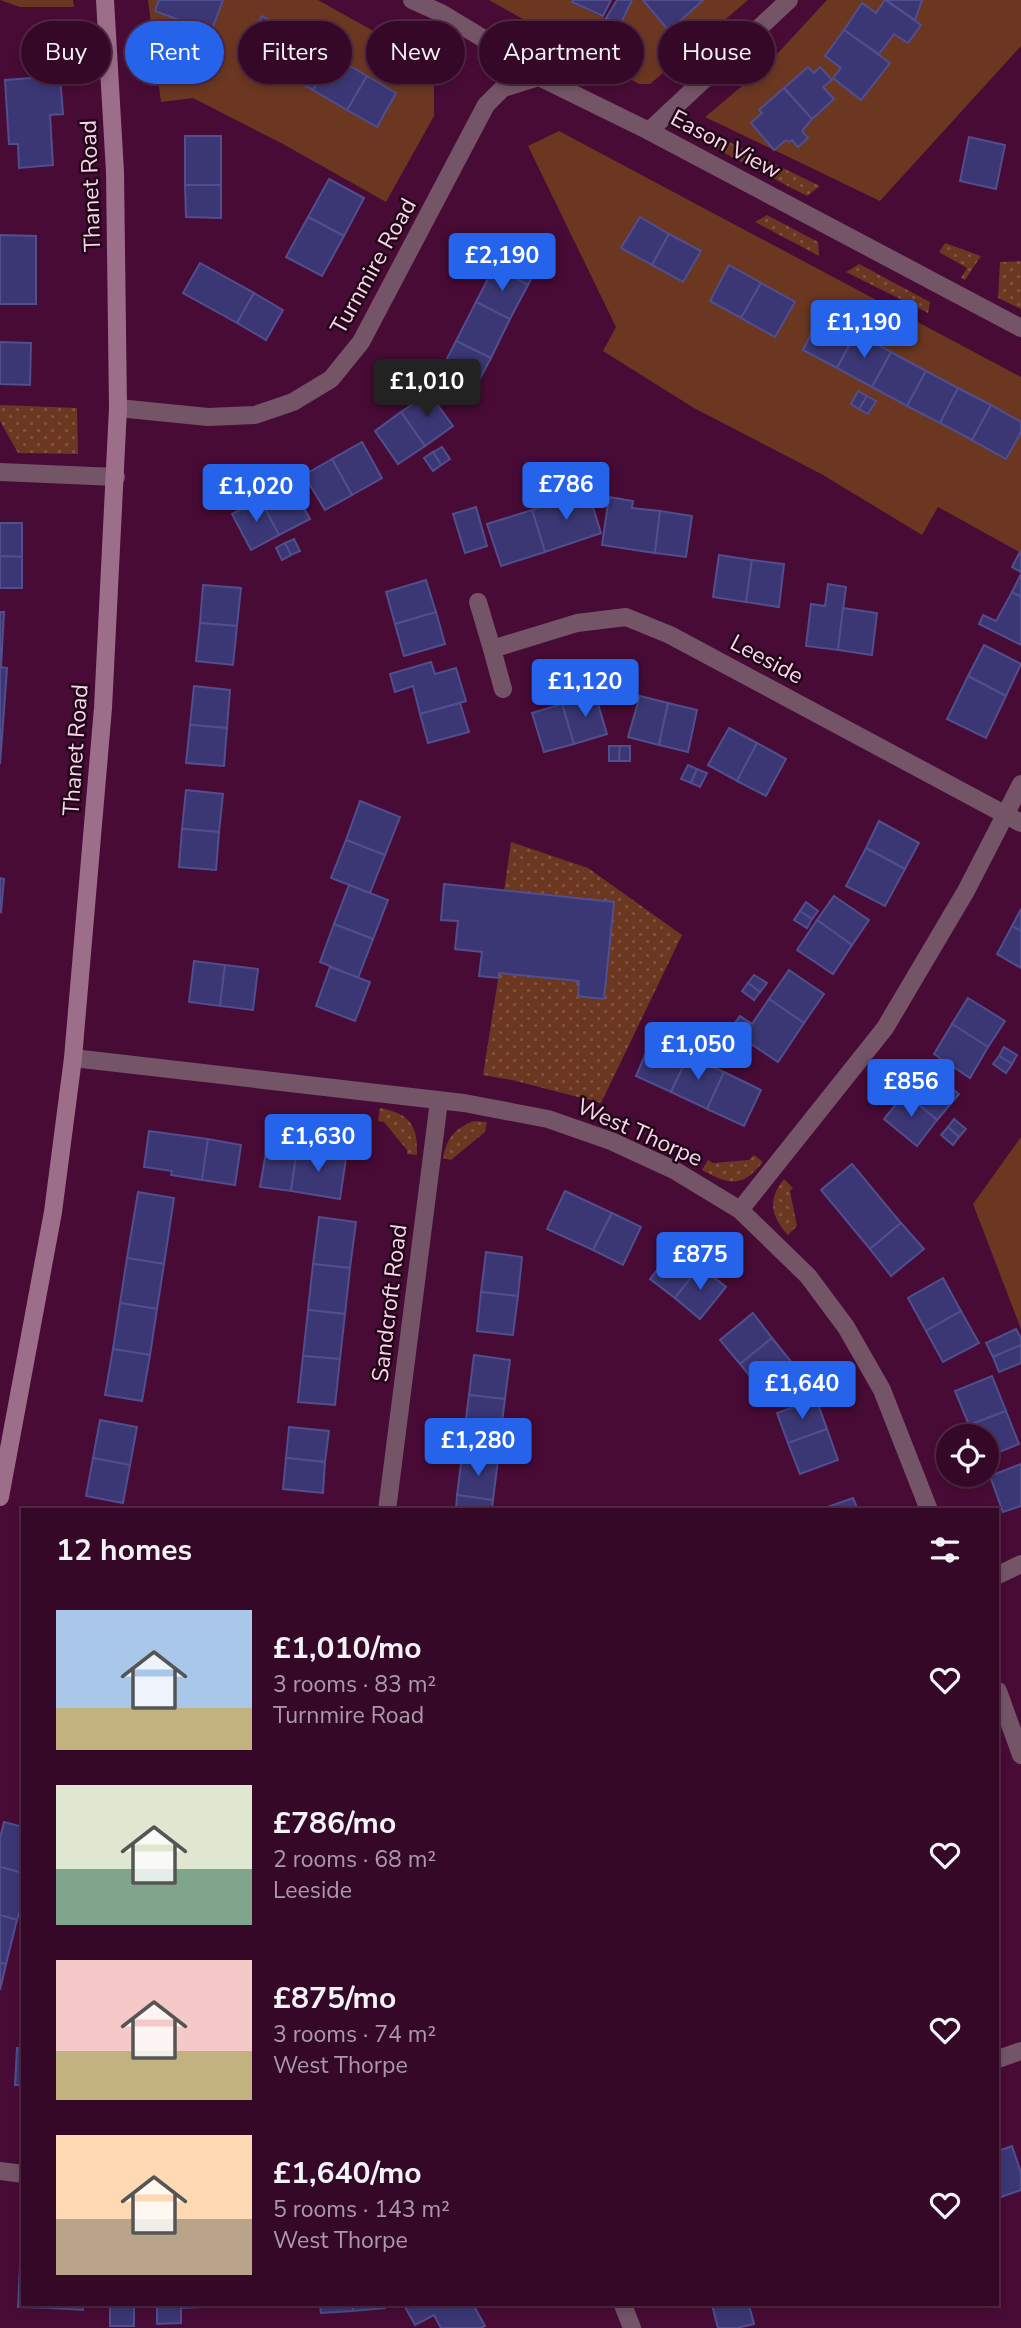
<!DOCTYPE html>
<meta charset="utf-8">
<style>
body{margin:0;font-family:"Nunito Sans",sans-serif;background:#411634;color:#f1f3f6;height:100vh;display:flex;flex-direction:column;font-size:26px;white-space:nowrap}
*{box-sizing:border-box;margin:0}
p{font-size:23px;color:#aa9aa8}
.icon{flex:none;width:38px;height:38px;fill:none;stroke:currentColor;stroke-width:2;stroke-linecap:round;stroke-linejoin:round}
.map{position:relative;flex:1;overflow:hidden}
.sheet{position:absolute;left:21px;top:1508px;width:978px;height:798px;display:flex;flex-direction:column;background:#360828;border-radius:0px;box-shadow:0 4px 10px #0003,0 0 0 2px #502945}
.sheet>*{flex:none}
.top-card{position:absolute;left:21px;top:21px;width:980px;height:63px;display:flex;gap:14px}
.fabs{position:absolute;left:936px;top:1424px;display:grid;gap:14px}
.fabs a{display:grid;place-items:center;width:63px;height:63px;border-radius:50%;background:#360828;box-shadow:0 4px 10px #0003,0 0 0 2px #502945;font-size:35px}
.price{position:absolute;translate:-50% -60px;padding:0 16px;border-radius:7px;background:#2563eb;color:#fff;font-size:23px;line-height:46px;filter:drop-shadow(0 2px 4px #0008)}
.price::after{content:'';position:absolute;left:50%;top:42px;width:21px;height:16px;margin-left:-10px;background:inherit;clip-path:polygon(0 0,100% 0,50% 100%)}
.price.current{background:#222;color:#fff}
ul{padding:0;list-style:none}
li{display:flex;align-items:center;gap:21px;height:175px;padding:0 35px}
li span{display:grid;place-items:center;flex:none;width:196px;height:140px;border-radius:0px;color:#555}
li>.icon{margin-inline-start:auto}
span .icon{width:84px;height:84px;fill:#fffc;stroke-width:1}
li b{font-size:30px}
h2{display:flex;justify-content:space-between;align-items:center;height:84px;padding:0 35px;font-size:30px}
.chip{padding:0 24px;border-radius:32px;background:#360828;box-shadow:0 4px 10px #0003,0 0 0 2px #502945;font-size:24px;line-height:63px}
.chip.current{background:#2563eb;color:#fff}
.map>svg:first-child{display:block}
</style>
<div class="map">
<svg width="1021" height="2328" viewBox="0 0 1021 2328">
<defs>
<pattern id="grass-dots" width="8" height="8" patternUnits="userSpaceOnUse" patternTransform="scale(1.75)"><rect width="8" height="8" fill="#6b3721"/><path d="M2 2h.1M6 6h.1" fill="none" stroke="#815341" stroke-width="1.8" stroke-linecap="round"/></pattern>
</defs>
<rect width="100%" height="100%" fill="#480b36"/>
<g fill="url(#grass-dots)">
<path d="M696 126 820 186 807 196 709 145 703 140Z"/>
<path d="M767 215 818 242 819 256 755 222Z"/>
<path d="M945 243 981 256 965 280 961 278 967 268 939 252Z"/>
<path d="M1021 261V309L998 298 1000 262Z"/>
<path d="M859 264 930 302 928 313 846 272Z"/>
<path d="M0 405 77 408 78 454 18 453 0 421Z"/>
<path d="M511 842 588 868 682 935 601 1103 512 1080 483 1075 499 973 579 981 578 996 604 999 614 902 504 891Z"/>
<path d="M380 1108C410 1114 418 1125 417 1155L407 1154V1150L384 1122 378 1121Z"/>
<path d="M474 1121 487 1122 485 1132 451 1160 443 1158C446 1139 455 1128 474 1121Z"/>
<path d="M754 1155 763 1162C742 1188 729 1185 702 1170L708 1160 713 1163 749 1160Z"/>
<path d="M784 1179 793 1188 790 1191 797 1226 788 1235C771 1216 767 1200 784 1179Z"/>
</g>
<g fill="#6b3721">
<path d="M0 0H73L74 7H20Z"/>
<path d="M148 0H318L434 65V116L386 202 283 144 193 98 161 102Z"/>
<path d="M489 0H573L572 3 620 25 632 0H643L669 31 703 0H748L650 84H639Z"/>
<path d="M827 0H1021V46L880 201 705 117 765 67Z"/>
<path d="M559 131 1021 377V553L938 507 922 535 823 475 694 408 603 351 616 327 528 146Z"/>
<path d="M1021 1137V1329L973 1204Z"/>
</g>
<g fill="#3b3775" stroke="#504e8d" stroke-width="2">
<path d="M159 0H223L211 32 155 11Z"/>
<path d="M573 0H611L603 16 572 2Z"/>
<path d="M617 0H632L620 25 606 18Z"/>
<path d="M643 0H703L669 31Z"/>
<path d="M885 0 921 25 908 43 894 34 879 54 844 30 862 3 876 13Z"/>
<path d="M886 0H922L915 20Z"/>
<path d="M262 16 296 35 276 70 242 50Z"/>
<path d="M844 30 890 63 861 100 833 78 841 68 825 56Z"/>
<path d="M296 35 333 56 313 90 276 70Z"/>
<path d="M333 56 367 76 347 110 313 90Z"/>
<path d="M808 67 814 73 820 67 832 80 823 87 834 99 812 119 784 88Z"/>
<path d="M60 76 63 114 50 115 53 165 19 168 18 144H9L5 80Z"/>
<path d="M367 76 396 93 377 127 347 110Z"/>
<path d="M784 88 812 119 802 131 808 138 798 147 792 140 789 142 786 140 774 150 751 123 762 113 759 110Z"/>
<rect x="185" y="136" width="36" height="49"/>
<path d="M969 137 1005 145 996 189 960 181Z"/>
<path d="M329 179 364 198 344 236 308 217Z"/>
<path d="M185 185H221V218L186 217Z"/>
<path d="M308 217 344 236 322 276 286 257Z"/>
<path d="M640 217 669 234 652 265 621 248Z"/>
<path d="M669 234 701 251 683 282 652 265Z"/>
<path d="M0 235 36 236V304H0Z"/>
<path d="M510 235 545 253 528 285 494 267Z"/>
<path d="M200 263 254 293 237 323 183 293Z"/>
<path d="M729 265 761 283 741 318 710 301Z"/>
<path d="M494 267 528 285 510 319 476 302Z"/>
<path d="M761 283 795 302 775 337 741 318Z"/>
<path d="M254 293 283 310 266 340 237 323Z"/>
<path d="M476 302 510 319 491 358 456 341Z"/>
<path d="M821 314 856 333 837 368 803 350Z"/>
<path d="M856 333 891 352 872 387 837 368Z"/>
<path d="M456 341 491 358 474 390 440 372Z"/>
<path d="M0 342 31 343 30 385 0 384Z"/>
<path d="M891 352 926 371 907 406 872 387Z"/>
<path d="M926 371 958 388 940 423 907 406Z"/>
<path d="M958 388 991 405 972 440 940 423Z"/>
<path d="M858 391 867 396 859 409 851 404Z"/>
<path d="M429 393 453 426 425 446 401 412Z"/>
<path d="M867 396 876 401 868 414 859 409Z"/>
<path d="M991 405 1021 422V432L1006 459 972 440Z"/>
<path d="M401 412 425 446 398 464 375 431Z"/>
<path d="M362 442 382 478 352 495 332 459Z"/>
<path d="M442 447 450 459 441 465 433 452Z"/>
<path d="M433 452 441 465 433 471 424 458Z"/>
<path d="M332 459 352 495 325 510 304 475Z"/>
<path d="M290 483 310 519 279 535 260 499Z"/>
<path d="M588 491 601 533 545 552 532 510Z"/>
<path d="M609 497 633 501 632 508 660 511 655 553 602 545Z"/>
<path d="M260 499 279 535 251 550 232 514Z"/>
<path d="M476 507 487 546 465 553 453 514Z"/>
<path d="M532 510 545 552 501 566 487 524Z"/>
<path d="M660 511 692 516 686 557 655 553Z"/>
<path d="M0 523H22V557L0 556Z"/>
<path d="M294 539 300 551 291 555 285 543Z"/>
<path d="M285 543 291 555 282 560 276 548Z"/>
<path d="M1020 552 1021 553V572L1012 567Z"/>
<path d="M719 555 752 560 746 602 713 597Z"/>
<path d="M0 556 22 557V588H0Z"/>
<path d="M752 560 784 564 779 607 746 602Z"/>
<path d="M1021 574V597L1012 592Z"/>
<path d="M426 580 436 612 395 624 386 592Z"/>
<path d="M828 584 846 587 838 650 806 646 811 604 825 606Z"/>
<path d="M203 585 241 588 237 626 200 623Z"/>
<path d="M1012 592 1021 597V645L979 624 983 615 996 621Z"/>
<path d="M843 608 877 613 872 655 838 650Z"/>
<path d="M0 612H4L1 667H0Z"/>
<path d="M436 612 445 644 404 656 395 624Z"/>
<path d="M200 623 237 626 233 665 196 661Z"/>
<path d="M984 645 1021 664 1006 696 968 676Z"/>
<path d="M431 662 435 674 456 668 466 701 420 714 413 686 395 692 390 674Z"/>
<path d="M0 667 7 668 0 764Z"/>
<path d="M968 676 1006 696 986 738 947 719Z"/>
<path d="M194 686 230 690 227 728 190 725Z"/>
<path d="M595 694 607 734 574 744 562 704Z"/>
<path d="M640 696 668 703 659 745 628 737Z"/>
<path d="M460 703 469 732 428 743 420 714Z"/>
<path d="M668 703 697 710 688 752 659 745Z"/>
<path d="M562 704 574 744 544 752 532 713Z"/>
<path d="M190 725 227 728 224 766 186 763Z"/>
<path d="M729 728 757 743 737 781 708 765Z"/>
<path d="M757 743 786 759 766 796 737 781Z"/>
<path d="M609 746H620L619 761H609Z"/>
<path d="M620 746H630V761H619Z"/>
<path d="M688 765 697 769 691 783 681 779Z"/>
<path d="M697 769 707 773 700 787 691 783Z"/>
<path d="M186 790 223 794 219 832 182 829Z"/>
<path d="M360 801 400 817 385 855 346 840Z"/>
<path d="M879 821 919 843 905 869 866 848Z"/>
<path d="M182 829 219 832 216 870 179 867Z"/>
<path d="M346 840 385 855 370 893 331 878Z"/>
<path d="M866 848 905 869 885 906 846 886Z"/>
<path d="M0 878 4 879 1 912 0 911Z"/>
<path d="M444 884 614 902 604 999 578 996 579 981 499 973V978L479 976 482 952 455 949 458 921 441 920Z"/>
<path d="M349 885 388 900 373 939 334 924Z"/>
<path d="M834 896 869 920 852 945 817 920Z"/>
<path d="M806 902 818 911 812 919 800 911Z"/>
<path d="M1021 909V931L1012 926Z"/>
<path d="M800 911 812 919 807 928 794 920Z"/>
<path d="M817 920 852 945 833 974 797 950Z"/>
<path d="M334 924 373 939 358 978 320 962Z"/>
<path d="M1012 926 1021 931V968L997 954Z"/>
<path d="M194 961 225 965 220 1006 189 1002Z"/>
<path d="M225 965 258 969 253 1010 220 1006Z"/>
<path d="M330 967 370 982 355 1021 316 1006Z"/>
<path d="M789 970 824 994 804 1023 769 999Z"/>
<path d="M754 975 767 983 760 992 748 983Z"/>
<path d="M748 983 760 992 754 1000 742 991Z"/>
<path d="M968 998 1005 1021 988 1047 952 1024Z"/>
<path d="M769 999 804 1023 778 1062 730 1030 740 1016 752 1024Z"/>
<path d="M952 1024 988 1047 970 1078 934 1054Z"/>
<path d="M652 1039 688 1056 671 1092 636 1076Z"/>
<path d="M1004 1047 1017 1055 1012 1064 999 1056Z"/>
<path d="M688 1056 724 1072 707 1109 671 1092Z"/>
<path d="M999 1056 1012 1064 1006 1073 993 1064Z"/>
<path d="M927 1067 959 1094 937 1120 905 1093Z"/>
<path d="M724 1072 761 1090 744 1126 707 1109Z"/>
<path d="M905 1093 937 1120 917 1146 884 1119Z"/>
<path d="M954 1119 966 1129 959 1137 948 1127Z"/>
<path d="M948 1127 959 1137 953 1145 941 1135Z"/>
<path d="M149 1131 208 1139 202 1180 171 1175 172 1171 144 1167Z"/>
<path d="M208 1139 241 1145 235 1185 202 1180Z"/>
<path d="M267 1146 297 1150 291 1191 260 1187Z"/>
<path d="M297 1150 346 1158 340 1199 291 1191Z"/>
<path d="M852 1164 901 1223 870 1249 821 1190Z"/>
<path d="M565 1191 612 1213 593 1250 547 1229Z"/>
<path d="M138 1192 174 1198 164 1264 127 1258Z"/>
<path d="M612 1213 641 1227 623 1265 593 1250Z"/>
<path d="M319 1217 356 1222 350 1268 313 1264Z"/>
<path d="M901 1223 924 1249 891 1276 870 1249Z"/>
<path d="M676 1246 700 1266 675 1298 650 1279Z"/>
<path d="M486 1252 522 1257 518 1296 481 1292Z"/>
<path d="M127 1258 164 1264 157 1309 120 1303Z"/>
<path d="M313 1264 350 1268 345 1314 308 1310Z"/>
<path d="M700 1266 726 1287 700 1319 675 1298Z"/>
<path d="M943 1278 961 1311 926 1331 908 1298Z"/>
<path d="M481 1292 518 1296 513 1335 477 1331Z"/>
<path d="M120 1303 157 1309 150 1355 113 1349Z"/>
<path d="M308 1310 345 1314 340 1359 303 1356Z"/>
<path d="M961 1311 979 1343 943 1362 926 1331Z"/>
<path d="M753 1313 772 1338 740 1364 720 1340Z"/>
<path d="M1016 1329 1021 1338V1345L993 1357 986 1343Z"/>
<path d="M772 1338 793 1364 761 1390 740 1364Z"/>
<path d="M1021 1345V1363L999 1372 993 1357Z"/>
<path d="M113 1349 150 1355 142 1401 105 1395Z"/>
<path d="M474 1355 510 1360 505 1399 469 1395Z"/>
<path d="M303 1356 340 1359 335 1405 298 1402Z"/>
<path d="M992 1376 1006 1411 969 1425 955 1391Z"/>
<path d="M469 1395 505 1399 500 1438 464 1434Z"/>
<path d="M816 1399 827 1429 788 1443 777 1413Z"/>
<path d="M1006 1411 1019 1444 987 1457V1437H973L969 1425Z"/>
<path d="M100 1420 137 1427 130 1465 93 1458Z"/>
<path d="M289 1427 329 1431 325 1462 286 1458Z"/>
<path d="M827 1429 838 1460 800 1474 788 1443Z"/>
<path d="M462 1456 498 1460 493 1500 457 1495Z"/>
<path d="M93 1458 130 1465 123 1503 86 1496Z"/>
<path d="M286 1458 325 1462 323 1493 283 1489Z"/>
<path d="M1021 1464V1506L1003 1512 990 1476Z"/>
<path d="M457 1495 493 1500 492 1510H456Z"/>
<path d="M853 1498 858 1510H819Z"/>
<path d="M4 1822 23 1827V1873L0 1867V1838Z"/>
<path d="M0 1867 23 1873V1899L17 1920 0 1915Z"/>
<path d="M0 1915 17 1920 6 1964 0 1963Z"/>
<path d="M0 1963 6 1964 0 1990Z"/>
<path d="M17 2048H23V2085H15Z"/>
<path d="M1012 2146 1021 2173V2190L998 2198V2151Z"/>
<path d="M20 2266H23V2305H51V2308L18 2307Z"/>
<path d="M51 2305H83V2310L51 2308Z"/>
<path d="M110 2305H157V2307H134V2326H110Z"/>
<path d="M157 2305H204V2307L181 2308V2323L157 2324Z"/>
<rect x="204" y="2305" width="46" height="2"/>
<rect x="250" y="2305" width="46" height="2"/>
<path d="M320 2305H353V2311L321 2313Z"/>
<path d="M353 2305H385V2308L353 2311Z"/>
<path d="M404 2305H480L475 2308 485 2326 481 2328H441L434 2315 415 2325Z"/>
<path d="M712 2305H749L754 2324 737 2328H718Z"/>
</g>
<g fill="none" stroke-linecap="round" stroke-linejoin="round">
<g stroke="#735567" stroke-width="18">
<path d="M412 0 441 13 499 48 539 77 649 131 1021 328"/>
<path d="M649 131 789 0"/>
<path d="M118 408 208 417 255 415 293 402 331 379 361 342 486 105 503 88 539 77"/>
<path d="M0 472 116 477"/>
<path d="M478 602 492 649"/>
<path d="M503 689 492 649 577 623 626 617 670 635 1021 823"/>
<path d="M73 1058 464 1103 548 1119 611 1141 674 1170 740 1210 808 1276 846 1327 882 1390 929 1510"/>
<path d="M740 1210 885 1028 966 891 1021 784"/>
<path d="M387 1510 439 1101"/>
<path d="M998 1575 1021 1564"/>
<path d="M998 1691 1021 1755"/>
<path d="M998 2059 1021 2051"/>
<path d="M0 2171 23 2174"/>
<path d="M623 2305 632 2328"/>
</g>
<path stroke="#9c6e89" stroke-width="18" d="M0 1497 53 1212 73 1058 103 708 118 408 115 172 105 0"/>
</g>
<g text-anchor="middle" stroke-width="5" stroke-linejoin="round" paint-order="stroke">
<g font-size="23" fill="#fad4e9" stroke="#200717">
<text transform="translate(726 144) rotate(28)" y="8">Eason View</text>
<text transform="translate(90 186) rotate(-92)" y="8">Thanet Road</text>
<text transform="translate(373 266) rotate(-61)" y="8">Turnmire Road</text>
<text transform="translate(767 659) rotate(28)" y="8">Leeside</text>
<text transform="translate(75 750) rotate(-86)" y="8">Thanet Road</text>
<text transform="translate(640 1132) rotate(24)" y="8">West Thorpe</text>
<text transform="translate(389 1303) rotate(-83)" y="8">Sandcroft Road</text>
</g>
</g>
</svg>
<div class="fabs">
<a><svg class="icon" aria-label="locate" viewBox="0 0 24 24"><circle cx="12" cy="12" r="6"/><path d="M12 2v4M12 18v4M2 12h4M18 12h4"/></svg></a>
</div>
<b class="price" style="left:502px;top:293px">£2,190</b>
<b class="price" style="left:864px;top:360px">£1,190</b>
<b class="price current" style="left:427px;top:419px">£1,010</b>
<b class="price" style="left:566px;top:522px">£786</b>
<b class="price" style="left:256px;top:524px">£1,020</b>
<b class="price" style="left:585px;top:719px">£1,120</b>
<b class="price" style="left:698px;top:1082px">£1,050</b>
<b class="price" style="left:911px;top:1119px">£856</b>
<b class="price" style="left:318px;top:1174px">£1,630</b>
<b class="price" style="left:700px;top:1292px">£875</b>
<b class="price" style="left:802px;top:1421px">£1,640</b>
<b class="price" style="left:478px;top:1478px">£1,280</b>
<div class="top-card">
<a class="chip">Buy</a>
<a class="chip current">Rent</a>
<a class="chip">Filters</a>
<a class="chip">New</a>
<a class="chip">Apartment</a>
<a class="chip">House</a>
</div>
<section class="sheet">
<h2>12 homes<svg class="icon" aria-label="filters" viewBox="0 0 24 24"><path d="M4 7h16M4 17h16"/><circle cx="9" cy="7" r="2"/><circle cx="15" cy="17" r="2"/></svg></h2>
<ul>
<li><span style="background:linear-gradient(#a9c7e8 70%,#c2b280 0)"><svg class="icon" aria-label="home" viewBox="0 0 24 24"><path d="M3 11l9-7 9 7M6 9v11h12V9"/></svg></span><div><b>£1,010/mo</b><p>3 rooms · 83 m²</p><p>Turnmire Road</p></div><svg class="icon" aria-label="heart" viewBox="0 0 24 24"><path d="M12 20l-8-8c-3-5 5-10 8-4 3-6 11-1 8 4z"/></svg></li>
<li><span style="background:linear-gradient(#dfe7d0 60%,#7fa58c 0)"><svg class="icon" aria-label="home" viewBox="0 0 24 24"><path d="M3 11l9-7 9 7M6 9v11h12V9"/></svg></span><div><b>£786/mo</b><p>2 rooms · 68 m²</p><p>Leeside</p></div><svg class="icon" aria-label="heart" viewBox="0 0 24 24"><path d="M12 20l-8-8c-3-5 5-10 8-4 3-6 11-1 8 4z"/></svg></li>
<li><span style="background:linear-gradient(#f6c9c9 65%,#c2b280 0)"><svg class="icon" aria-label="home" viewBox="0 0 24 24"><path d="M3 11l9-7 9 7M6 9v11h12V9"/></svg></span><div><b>£875/mo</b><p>3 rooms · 74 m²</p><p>West Thorpe</p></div><svg class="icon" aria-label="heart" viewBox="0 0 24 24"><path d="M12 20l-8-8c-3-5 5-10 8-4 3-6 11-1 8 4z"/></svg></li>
<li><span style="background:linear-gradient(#ffd9b3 60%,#b9a48a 0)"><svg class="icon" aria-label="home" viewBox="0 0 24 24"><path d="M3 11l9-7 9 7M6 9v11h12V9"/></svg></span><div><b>£1,640/mo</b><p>5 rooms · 143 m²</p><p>West Thorpe</p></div><svg class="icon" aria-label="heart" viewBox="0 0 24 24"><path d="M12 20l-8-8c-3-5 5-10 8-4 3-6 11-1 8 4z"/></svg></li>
</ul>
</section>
</div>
